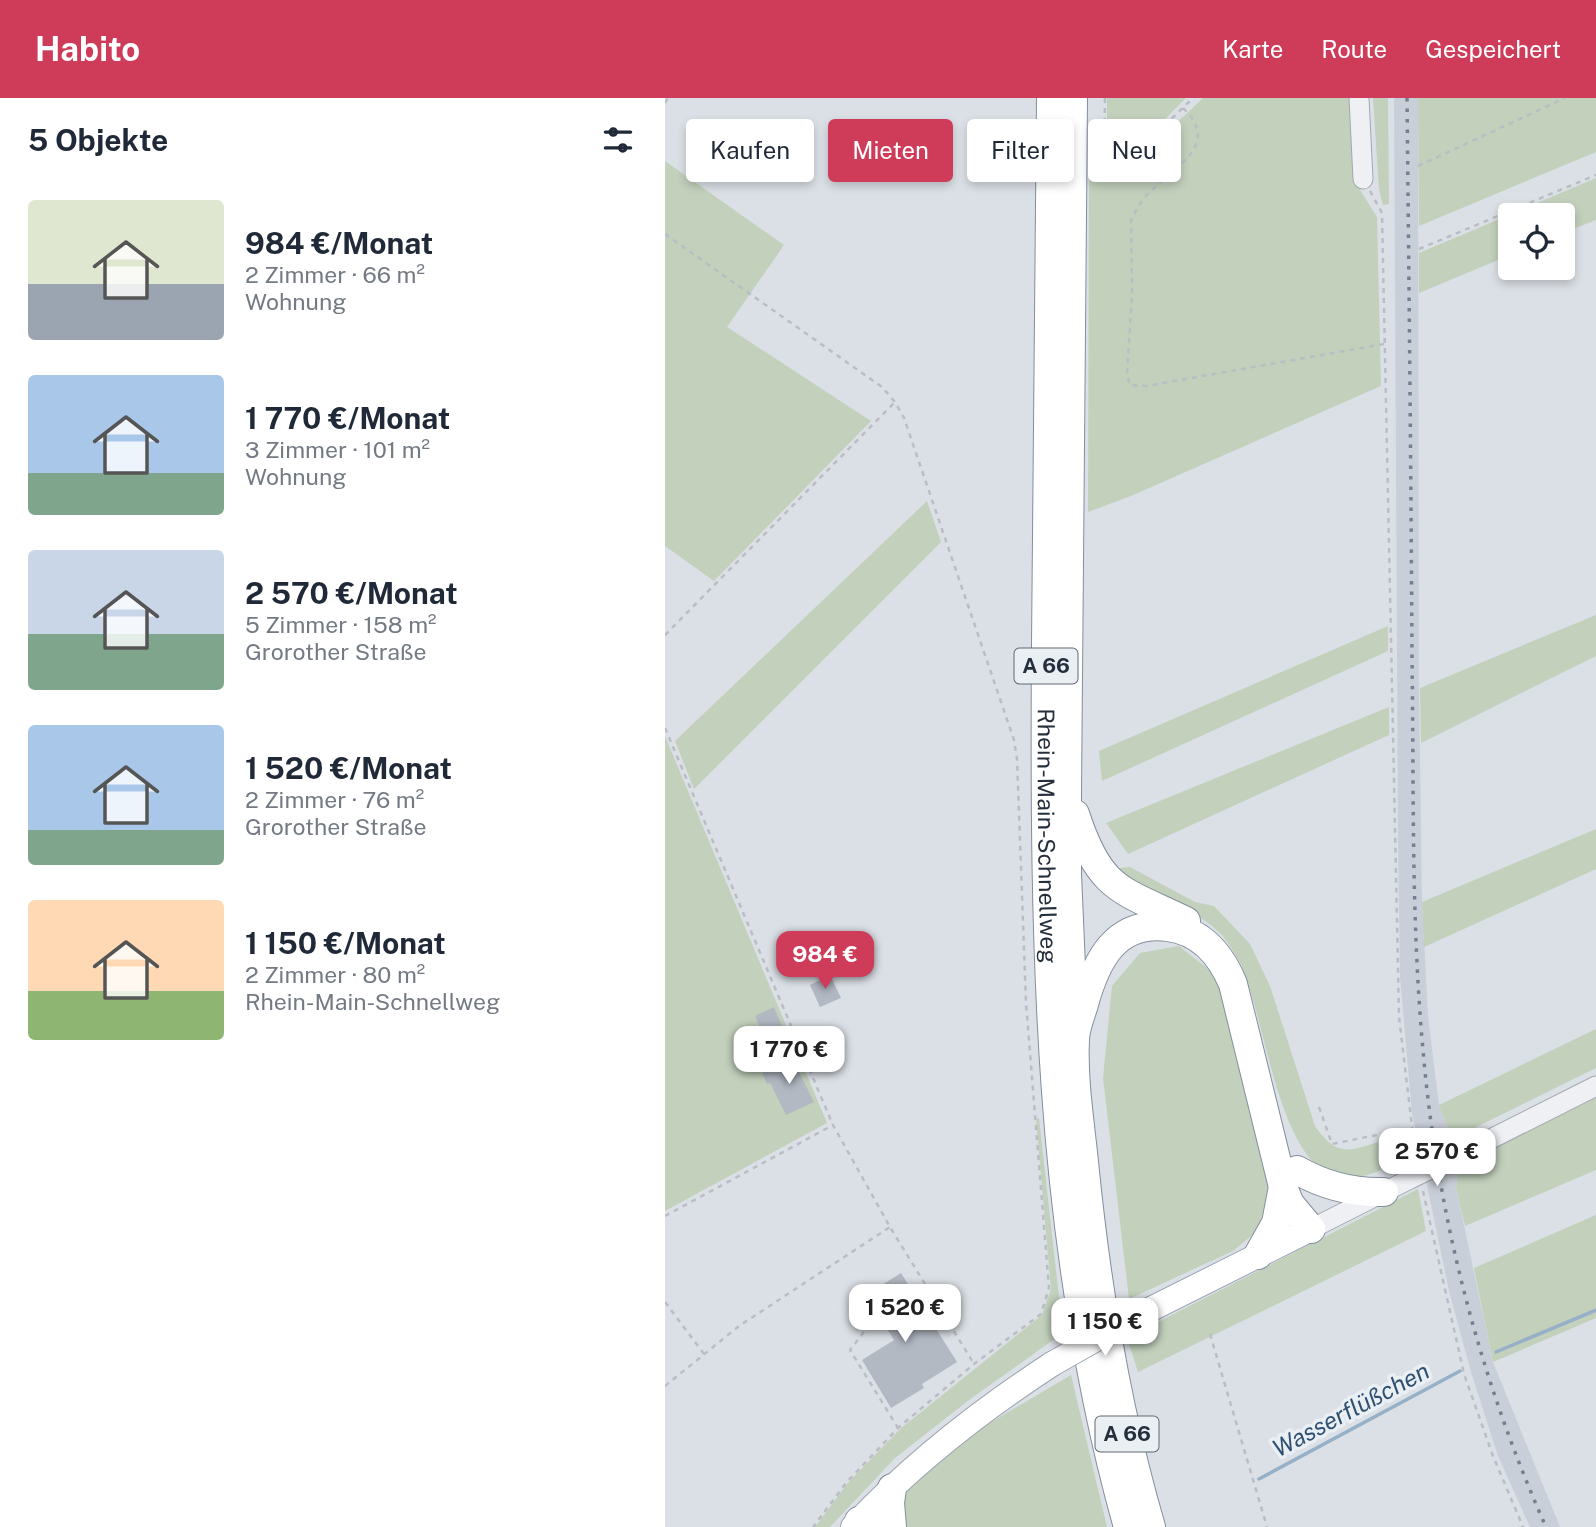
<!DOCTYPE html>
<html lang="de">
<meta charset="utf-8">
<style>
body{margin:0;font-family:"Public Sans",sans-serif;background:#f2f2f3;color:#1f2937;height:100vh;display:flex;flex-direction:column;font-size:26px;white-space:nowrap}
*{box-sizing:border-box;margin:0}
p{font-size:23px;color:#747a83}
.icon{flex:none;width:38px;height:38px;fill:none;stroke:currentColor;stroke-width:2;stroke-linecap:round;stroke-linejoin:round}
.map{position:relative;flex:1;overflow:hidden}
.details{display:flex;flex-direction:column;background:#fff;width:665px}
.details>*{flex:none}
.guide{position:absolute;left:21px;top:21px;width:665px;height:63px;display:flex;gap:14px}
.tools{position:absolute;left:833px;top:105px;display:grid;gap:14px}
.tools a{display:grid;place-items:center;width:77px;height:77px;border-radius:7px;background:#fff;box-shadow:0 4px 10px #0003;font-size:35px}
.price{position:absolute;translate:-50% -60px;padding:0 16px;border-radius:14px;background:#fff;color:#222;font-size:23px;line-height:46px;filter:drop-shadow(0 2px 4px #0008)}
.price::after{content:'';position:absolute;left:50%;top:42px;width:21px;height:16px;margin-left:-10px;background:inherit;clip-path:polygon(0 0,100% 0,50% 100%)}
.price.current{background:#cf3c5a;color:#fff}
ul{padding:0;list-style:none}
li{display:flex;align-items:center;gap:21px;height:175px;padding:0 28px}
li span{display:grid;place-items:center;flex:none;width:196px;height:140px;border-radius:7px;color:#555}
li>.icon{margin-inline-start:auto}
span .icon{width:84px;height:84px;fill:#fffc;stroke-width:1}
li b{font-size:30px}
h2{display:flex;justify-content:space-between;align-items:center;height:84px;padding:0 28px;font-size:30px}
.chip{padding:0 24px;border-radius:7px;background:#fff;box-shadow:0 4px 10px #0003;font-size:24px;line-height:63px}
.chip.current{background:#cf3c5a;color:#fff}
header{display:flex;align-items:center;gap:42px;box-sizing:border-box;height:98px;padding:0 35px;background:#cf3c5a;color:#fff}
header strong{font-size:33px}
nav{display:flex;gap:38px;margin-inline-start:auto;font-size:24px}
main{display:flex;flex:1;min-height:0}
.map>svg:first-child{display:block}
</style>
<header>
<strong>Habito</strong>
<nav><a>Karte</a><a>Route</a><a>Gespeichert</a></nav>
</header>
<main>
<section class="details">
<h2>5 Objekte<svg class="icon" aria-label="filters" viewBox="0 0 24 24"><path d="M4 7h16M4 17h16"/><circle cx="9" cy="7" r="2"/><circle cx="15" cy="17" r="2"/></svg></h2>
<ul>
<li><span style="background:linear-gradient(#dfe7d0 60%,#9aa5b1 0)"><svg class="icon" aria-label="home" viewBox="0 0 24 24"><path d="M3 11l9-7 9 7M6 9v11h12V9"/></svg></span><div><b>984 €/Monat</b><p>2 Zimmer · 66 m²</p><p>Wohnung</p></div></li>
<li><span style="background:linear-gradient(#a9c7e8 70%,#7fa58c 0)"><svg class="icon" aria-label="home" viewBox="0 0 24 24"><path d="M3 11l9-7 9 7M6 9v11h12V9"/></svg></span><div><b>1 770 €/Monat</b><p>3 Zimmer · 101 m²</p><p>Wohnung</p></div></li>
<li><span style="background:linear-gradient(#c9d6e8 60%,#7fa58c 0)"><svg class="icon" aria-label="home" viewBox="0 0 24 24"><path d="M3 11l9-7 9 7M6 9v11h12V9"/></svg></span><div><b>2 570 €/Monat</b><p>5 Zimmer · 158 m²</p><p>Grorother Straße</p></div></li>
<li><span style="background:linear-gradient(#a9c7e8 75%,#7fa58c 0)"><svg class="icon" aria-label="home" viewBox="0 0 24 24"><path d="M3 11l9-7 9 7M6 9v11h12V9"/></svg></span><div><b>1 520 €/Monat</b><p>2 Zimmer · 76 m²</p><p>Grorother Straße</p></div></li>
<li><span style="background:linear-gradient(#ffd9b3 65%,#8fb573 0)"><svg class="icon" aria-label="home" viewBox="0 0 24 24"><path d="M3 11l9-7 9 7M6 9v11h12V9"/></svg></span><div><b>1 150 €/Monat</b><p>2 Zimmer · 80 m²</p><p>Rhein-Main-Schnellweg</p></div></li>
</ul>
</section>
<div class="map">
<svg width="931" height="1429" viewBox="0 0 931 1429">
<rect width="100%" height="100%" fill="#dbe0e6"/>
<path fill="#c9cfd8" d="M729 0H753L754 590 757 804 763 918 774 1007 795 1062 791 1089 828 1264 895 1429H865L833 1358 806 1274 784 1193 747 1015 735 879 733 744Z"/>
<g fill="#c2d0bc">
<path d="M442 0H521L457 64 448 67 442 57Z"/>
<path d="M538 0H684L688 81 712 119 716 288 466 398 423 414 424 77 461 73Z"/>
<path d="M708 0H723L724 106 718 107 714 92Z"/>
<path d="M753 0H931V54L754 128Z"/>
<path d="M0 63 119 147 62 229 206 323 49 483 0 448Z"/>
<path d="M931 80V122L898 135V117H845V157L754 195V155Z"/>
<path d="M262 403 276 444 29 691 10 643Z"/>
<path d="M931 517V558L756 645 755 590Z"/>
<path d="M723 528V553L437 683 434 653Z"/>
<path d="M724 609V637L463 756 441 725Z"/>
<path d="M0 638 162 1025 0 1113Z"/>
<path d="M931 731V771L759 849 757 804Z"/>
<path d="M465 769 530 804 549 808 585 846 605 888 650 1028C682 1076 701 1034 743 1043L746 1059C727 1067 702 1081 680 1080 612 1077 600 909 574 863 569 854 562 843 556 836 534 814 487 793 459 778L454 770Z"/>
<path d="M514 848 556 881 603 1070 602 1125 568 1153 464 1201 438 980 447 888 475 855Z"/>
<path d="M931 931V970L787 1041 774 1007Z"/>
<path d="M931 996V1072L800 1128 791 1089 795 1062Z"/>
<path d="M374 1020 398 1235 304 1302 230 1360 165 1429H150L182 1386 235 1331 377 1217 386 1191 371 1021Z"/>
<path d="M753 1091 761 1133 473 1274 462 1240Z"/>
<path d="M931 1117V1220L828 1264 809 1170Z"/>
<path d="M406 1277 442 1429H239L237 1406 244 1390 299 1340Z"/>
</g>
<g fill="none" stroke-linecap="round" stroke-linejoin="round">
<g stroke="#95b0c7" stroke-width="3.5">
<path d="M831 1254 931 1212"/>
<path d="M594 1381 795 1273"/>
</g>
</g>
<g fill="#b2b9c3">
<path d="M165 877 176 900 155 909 145 887Z"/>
<path d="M109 909 121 937 102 946 90 918Z"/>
<path d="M127 960 149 1004 121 1017 105 985 102 986 97 975Z"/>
<path d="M236 1175 292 1264 257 1286 259 1290 226 1310 197 1262 229 1242 201 1197Z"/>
</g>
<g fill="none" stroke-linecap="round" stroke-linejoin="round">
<g stroke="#a1a7b0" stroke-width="21">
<g id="minor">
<path d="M694 0 698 81"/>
<path d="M782 1063 931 988"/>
<path d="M646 1131 745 1081"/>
</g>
</g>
<g stroke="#9aa5b2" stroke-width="26">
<g id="major">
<path d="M472 1218 646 1131"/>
<path d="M188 1429C247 1366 315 1313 387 1266"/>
</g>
</g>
<g stroke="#828e9d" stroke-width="30">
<g id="highway">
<path id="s1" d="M386 0C384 183 383 366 381 548 379 844 382 1142 463 1429"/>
<path d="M408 0 402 694V776L408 915"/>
<path d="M410 716C435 793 455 791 521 823"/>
<path d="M632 1072C660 1088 687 1095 719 1094"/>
<path d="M593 1157 611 1125 618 1089"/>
<path d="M194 1429V1423L209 1429"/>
<path d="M227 1429 225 1405 227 1390"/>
<path d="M486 1429C451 1310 431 1186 419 1064 415 1024 408 982 410 942 410 930 416 917 419 906 431 863 450 822 503 829 536 833 556 857 568 886L618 1089 625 1106 646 1131"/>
</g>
</g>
<g stroke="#babec4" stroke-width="2.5" stroke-dasharray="5 5" stroke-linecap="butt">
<path d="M440 0 439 57 448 69 458 68 528 0"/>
<path d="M0 5 3 0"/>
<path d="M518 10C556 46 512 67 488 91 478 100 471 111 466 123L467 196 462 276 465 287 481 288 719 246"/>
<path d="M753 68 900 0"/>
<path d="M705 93 717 115 734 919 751 1062"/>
<path d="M0 136 217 289 230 304 239 320 349 642 352 661 361 905 384 1190 376 1216 309 1266 233 1330 181 1385 148 1429"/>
<path d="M754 151 931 77"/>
<path d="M0 537 230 304"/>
<path d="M0 630 168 1027 225 1129 309 1266"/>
<path d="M654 1009 667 1046 746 1030"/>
<path d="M758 1093 799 1276 828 1358 858 1429"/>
<path d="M0 1118 168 1027"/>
<path d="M0 1204 39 1256"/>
<path d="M199 1234 185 1252 233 1330"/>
<path d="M545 1236 602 1429"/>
<path d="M0 1288 74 1228 225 1129"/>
</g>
<use href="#minor" stroke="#eef0f4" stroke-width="19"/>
<use href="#major" stroke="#fff" stroke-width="24"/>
<use href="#highway" stroke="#fff" stroke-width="28"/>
<path stroke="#75808f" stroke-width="3.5" stroke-dasharray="3.5 7" stroke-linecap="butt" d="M742 0C744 187 746 373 747 560 749 690 746 822 758 952 772 1116 814 1279 881 1429"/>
<g stroke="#a1a7b0" stroke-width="21" stroke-linecap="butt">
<path id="minor-bridge" d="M745 1081 782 1063"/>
</g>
<g stroke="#9aa5b2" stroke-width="26" stroke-linecap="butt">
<path id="major-bridge" d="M387 1266 472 1218"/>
</g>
<use href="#minor-bridge" stroke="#eef0f4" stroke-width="19"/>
<use href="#major-bridge" stroke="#fff" stroke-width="24"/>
</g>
<g text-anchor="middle" stroke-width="7" stroke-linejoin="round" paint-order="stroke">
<g fill="#eaeff4" stroke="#606973" stroke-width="2">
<rect x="349.5" y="550.5" width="63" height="35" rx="5"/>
<rect x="430.5" y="1318.5" width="63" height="35" rx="5"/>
</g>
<g font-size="21" font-weight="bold" fill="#252f3c">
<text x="381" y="575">A 66</text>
<text x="462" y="1343">A 66</text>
</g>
<g font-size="23" fill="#252f3c" stroke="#eaeff4">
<text dy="8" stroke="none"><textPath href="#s1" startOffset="738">Rhein-Main-Schnellweg</textPath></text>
</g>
<g font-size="24" font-style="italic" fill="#2f5070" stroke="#eaeff4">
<text transform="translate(686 1312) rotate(-28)" y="8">Wasserflüßchen</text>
</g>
</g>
</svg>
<div class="tools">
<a><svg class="icon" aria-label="locate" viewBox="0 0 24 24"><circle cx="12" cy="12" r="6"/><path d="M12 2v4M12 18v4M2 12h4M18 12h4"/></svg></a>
</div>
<b class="price current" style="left:160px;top:893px">984 €</b>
<b class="price" style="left:124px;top:988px">1 770 €</b>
<b class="price" style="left:772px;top:1090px">2 570 €</b>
<b class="price" style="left:240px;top:1246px">1 520 €</b>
<b class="price" style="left:440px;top:1260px">1 150 €</b>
<div class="guide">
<a class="chip">Kaufen</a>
<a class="chip current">Mieten</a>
<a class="chip">Filter</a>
<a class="chip">Neu</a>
</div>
</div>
</main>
